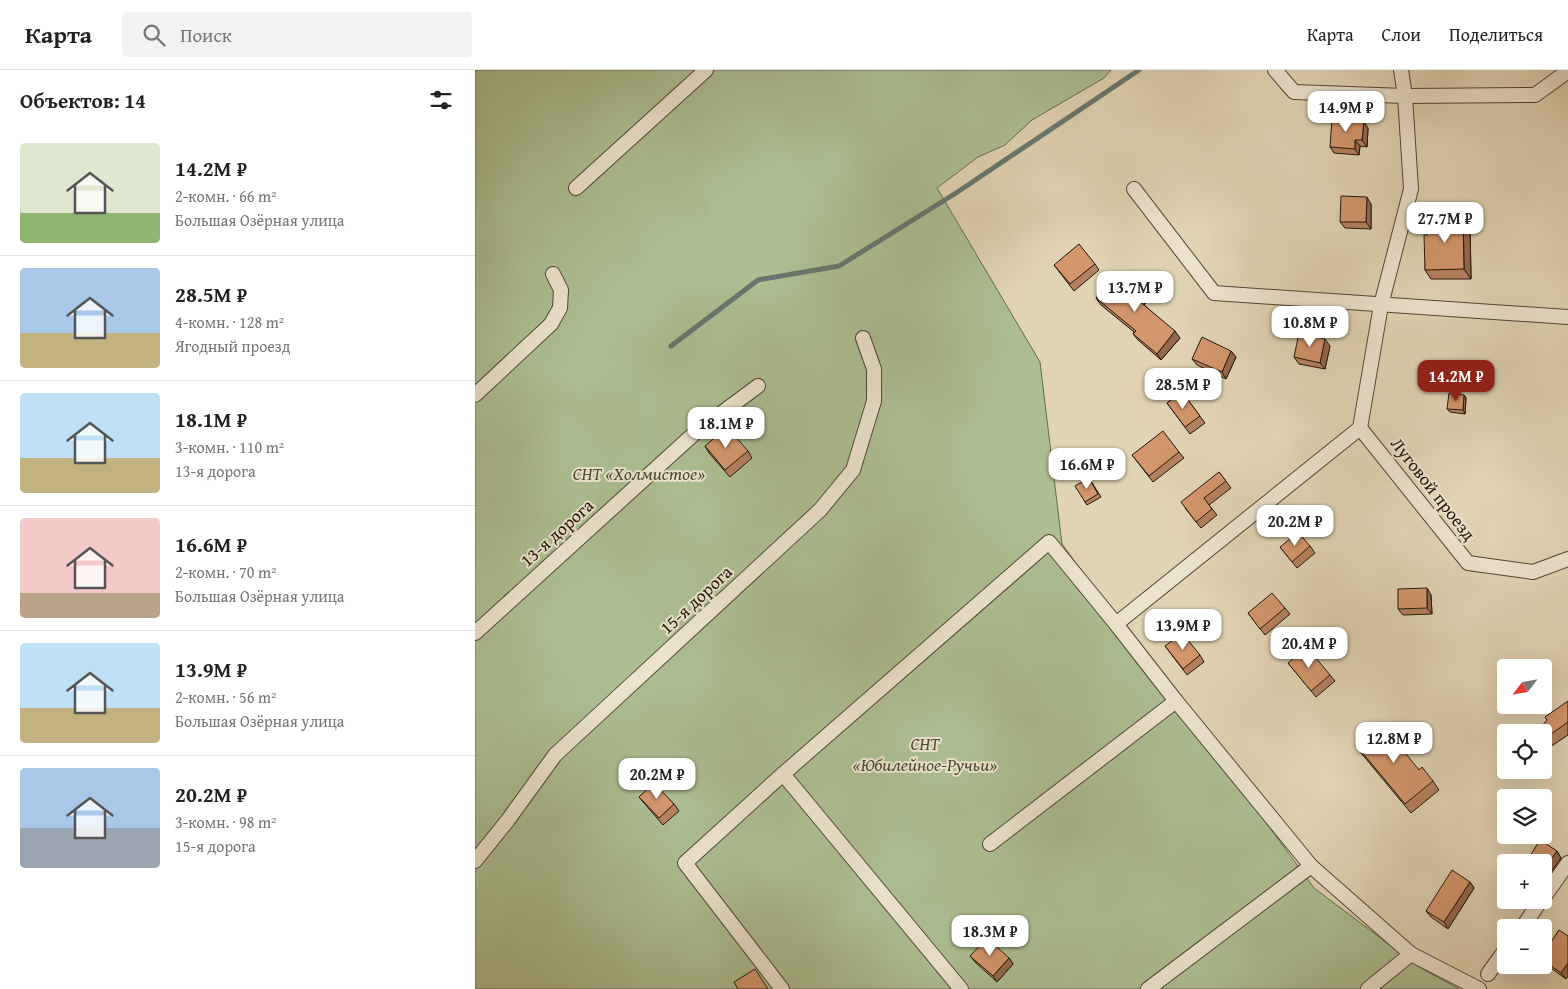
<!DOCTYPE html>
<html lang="ru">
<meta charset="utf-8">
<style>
body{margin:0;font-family:"Gentium Book Plus",serif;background:#f2f2f2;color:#222;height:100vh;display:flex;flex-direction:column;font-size:19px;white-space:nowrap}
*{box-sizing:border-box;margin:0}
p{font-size:16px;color:#767676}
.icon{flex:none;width:28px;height:28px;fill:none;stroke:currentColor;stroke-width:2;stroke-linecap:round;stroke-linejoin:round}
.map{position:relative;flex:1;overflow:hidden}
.sheet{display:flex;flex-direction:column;background:#fff;width:475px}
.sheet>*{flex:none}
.needle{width:32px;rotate:238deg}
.fabs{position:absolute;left:1022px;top:589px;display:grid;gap:10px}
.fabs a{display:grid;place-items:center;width:55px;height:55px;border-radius:5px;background:#fff;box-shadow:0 5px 20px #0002;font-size:25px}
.price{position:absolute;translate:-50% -42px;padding:0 11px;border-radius:10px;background:#fff;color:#222;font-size:16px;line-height:32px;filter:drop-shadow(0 1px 2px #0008)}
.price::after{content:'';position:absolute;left:50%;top:30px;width:15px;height:11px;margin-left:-8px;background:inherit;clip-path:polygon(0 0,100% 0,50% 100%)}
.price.active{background:#8f2418;color:#fff}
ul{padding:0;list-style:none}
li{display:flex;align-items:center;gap:15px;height:125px;padding:0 20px}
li+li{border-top:1px solid #e0e0e0}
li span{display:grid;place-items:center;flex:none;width:140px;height:100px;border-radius:5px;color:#555}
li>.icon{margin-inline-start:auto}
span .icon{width:60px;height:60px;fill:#fffc;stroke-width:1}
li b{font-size:21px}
h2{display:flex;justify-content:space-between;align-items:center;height:60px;padding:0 20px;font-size:21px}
header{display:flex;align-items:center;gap:30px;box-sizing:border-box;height:70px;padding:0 25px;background:#fff;border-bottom:1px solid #e0e0e0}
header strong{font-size:24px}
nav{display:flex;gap:28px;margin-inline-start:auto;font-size:18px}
.search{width:350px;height:45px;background:#f2f2f2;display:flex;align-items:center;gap:12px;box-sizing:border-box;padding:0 18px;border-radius:5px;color:#767676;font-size:19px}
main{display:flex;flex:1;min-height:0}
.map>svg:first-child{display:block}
</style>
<header>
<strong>Карта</strong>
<div class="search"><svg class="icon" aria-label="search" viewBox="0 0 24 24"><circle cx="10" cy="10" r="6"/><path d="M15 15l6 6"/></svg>Поиск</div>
<nav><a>Карта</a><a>Слои</a><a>Поделиться</a></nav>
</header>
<main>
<section class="sheet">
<h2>Объектов: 14<svg class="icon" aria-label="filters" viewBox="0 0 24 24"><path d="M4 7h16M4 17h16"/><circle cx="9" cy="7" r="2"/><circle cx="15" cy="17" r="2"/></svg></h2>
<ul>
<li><span style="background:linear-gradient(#dfe7d0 70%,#8fb573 0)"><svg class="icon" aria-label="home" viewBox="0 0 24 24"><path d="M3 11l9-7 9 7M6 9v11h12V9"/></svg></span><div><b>14.2M ₽</b><p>2-комн. · 66 m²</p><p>Большая Озёрная улица</p></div></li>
<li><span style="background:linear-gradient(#a9c7e8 65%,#c2b280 0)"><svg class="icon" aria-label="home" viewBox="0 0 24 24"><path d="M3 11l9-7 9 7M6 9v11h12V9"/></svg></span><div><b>28.5M ₽</b><p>4-комн. · 128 m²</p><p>Ягодный проезд</p></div></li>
<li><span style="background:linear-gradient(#bfe0f5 65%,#c2b280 0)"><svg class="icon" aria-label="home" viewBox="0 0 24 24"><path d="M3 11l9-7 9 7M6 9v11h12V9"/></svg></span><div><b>18.1M ₽</b><p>3-комн. · 110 m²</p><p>13-я дорога</p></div></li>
<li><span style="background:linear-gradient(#f6c9c9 75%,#b9a48a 0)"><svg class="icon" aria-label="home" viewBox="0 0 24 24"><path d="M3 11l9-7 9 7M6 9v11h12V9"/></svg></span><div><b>16.6M ₽</b><p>2-комн. · 70 m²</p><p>Большая Озёрная улица</p></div></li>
<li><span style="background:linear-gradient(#bfe0f5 65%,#c2b280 0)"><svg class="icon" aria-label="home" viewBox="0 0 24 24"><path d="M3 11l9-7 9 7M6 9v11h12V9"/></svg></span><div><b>13.9M ₽</b><p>2-комн. · 56 m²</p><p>Большая Озёрная улица</p></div></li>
<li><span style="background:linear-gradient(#a9c7e8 60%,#9aa5b1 0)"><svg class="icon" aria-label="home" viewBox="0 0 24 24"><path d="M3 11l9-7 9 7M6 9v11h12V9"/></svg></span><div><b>20.2M ₽</b><p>3-комн. · 98 m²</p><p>15-я дорога</p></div></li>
</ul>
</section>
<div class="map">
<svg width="1093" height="919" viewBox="0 0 1093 919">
<rect width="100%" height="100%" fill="#e1d4b4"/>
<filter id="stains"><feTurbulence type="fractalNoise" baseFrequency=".004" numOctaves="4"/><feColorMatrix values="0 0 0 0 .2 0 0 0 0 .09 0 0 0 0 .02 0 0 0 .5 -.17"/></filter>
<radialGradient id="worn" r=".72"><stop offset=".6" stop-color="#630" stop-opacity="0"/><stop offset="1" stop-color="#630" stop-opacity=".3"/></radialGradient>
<path fill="#acbe92" stroke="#666a4f" d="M0 0H636L629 8 557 50 530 75 503 87 462 118 565 292 587 474 839 818 944 897 984 919H0Z"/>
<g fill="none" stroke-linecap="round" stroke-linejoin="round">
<path stroke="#677770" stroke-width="5" d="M196 276 283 210 364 196 481 123 664 0"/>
<g stroke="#514636" stroke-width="16">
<g id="minor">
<path d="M800 0 819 22 930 26 1060 25 1093 1"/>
<path d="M101 118 231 0"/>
<path d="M659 119 739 223 1093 247"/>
<path d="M0 325 76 254 85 238 86 220 78 204"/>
<path d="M885 358 993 493 1058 502 1093 489"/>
<path d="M641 554 885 358 906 235 936 119 930 26 926 0"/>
<path d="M0 563 221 362 283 316"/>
<path d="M308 704 486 919"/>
<path d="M515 774 701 631"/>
<path d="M0 791 33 750 80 685 345 440 378 400 399 331V299L388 268"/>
<path d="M1069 827 1093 793"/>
<path d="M1047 858 1066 830"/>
<path d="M1013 904 1031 879"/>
<path d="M307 919 210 793 308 704 574 472 641 554 701 631 836 796 936 884"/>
<path d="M673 919 836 796"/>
<path d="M893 919 936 884 1004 919"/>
</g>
</g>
<use href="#minor" stroke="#ece3ce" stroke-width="14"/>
</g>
<g fill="#b5815e" stroke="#21170c">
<path d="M893 58 892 77 885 76 884 85 859 83 855 77Z"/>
<path d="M896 134V159L870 158 865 152Z"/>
<path d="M995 153 996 209H956L950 200 952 165Z"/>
<path d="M620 194 624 200 599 221 579 195Z"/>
<path d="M621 228 673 230 669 235 705 268 686 290 663 270 658 264 659 262 626 235Z"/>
<path d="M855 276 850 299 824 294 819 287Z"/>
<path d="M756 281 761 287 751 309 722 295 717 289Z"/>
<path d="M707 322 730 353 715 364 692 333Z"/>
<path d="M989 325 991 328 990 344 975 342 972 339Z"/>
<path d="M230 376 273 381 277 388 255 407 234 383Z"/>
<path d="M704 382 709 388 678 412 657 385Z"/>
<path d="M744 402 756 418 734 435 742 445 726 458 710 438Z"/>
<path d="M614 408 626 427 612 435 610 432Z"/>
<path d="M835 476 840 483 822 498 805 477Z"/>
<path d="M952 518 956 525 957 544 928 545 923 539Z"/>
<path d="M810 538 815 544 790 565 773 543Z"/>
<path d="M690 576 725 585 729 592 712 605Z"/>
<path d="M813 593 855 605 860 611 841 627Z"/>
<path d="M1093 631V665L1069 681V662Z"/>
<path d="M881 675 958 711 964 720 936 743 886 683Z"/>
<path d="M164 727 199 734 204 741 188 755 169 733Z"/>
<path d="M1049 765H1066L1061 773Z"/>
<path d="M1082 781 1086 788 1076 802 1069 798V792H1060L1055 786Z"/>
<path d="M995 812 999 818 973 859 956 847 951 841Z"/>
<path d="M1084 860 1091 909 1069 893V883Z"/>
<path d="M495 886 534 888 538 894 522 912 500 892Z"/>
</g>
<g fill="#94694c" stroke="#21170c">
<path d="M889 51 893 58 892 77 887 70Z"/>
<path d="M880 70 885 76 884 85 880 79Z"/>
<path d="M892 127 896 134V159L891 152Z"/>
<path d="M988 143 995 153 996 209 989 199Z"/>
<path d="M668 223 673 230 667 237 663 230Z"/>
<path d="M700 261 705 268 686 290 682 284Z"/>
<path d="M850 269 855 276 850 299 845 293Z"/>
<path d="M756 281 761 287 751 309 747 302Z"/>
<path d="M989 325 991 328 990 344 988 340Z"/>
<path d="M952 518 956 525 957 544 952 538Z"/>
<path d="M1057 765H1066L1061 773 1056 766Z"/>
<path d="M1082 781 1086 788 1076 802 1071 796Z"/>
<path d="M995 812 999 818 973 859 969 852Z"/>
<path d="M534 888 538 894 522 912 518 906Z"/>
<path d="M1093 893V906L1091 909 1086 903Z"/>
</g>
<g fill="#d3966d" stroke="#21170c">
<path d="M857 49 889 51 887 70H880V79L855 77Z"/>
<path d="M866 126 892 127 891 152H865Z"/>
<path d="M973 143H988L989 199 950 200 949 165H952V152H974Z"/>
<path d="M604 174 620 194 595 214 579 195Z"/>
<path d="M642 202 668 223 663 230 700 261 682 284 658 264 661 261 621 228Z"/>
<path d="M824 263 850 269 845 293 819 287Z"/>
<path d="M727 267 756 281 747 302 717 289Z"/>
<path d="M707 322 725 346 710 357 692 333Z"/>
<path d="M974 323 989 325 988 340 972 339Z"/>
<path d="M252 357 273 381 250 400 230 376Z"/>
<path d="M688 361 704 382 674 406 657 385Z"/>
<path d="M744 402 751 411 729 428 737 439 721 452 706 432Z"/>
<path d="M614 408 623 424 610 432 600 416Z"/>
<path d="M823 462 835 476 817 492 805 477Z"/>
<path d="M952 518V538L923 539V519Z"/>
<path d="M797 523 810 538 785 559 773 543Z"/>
<path d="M707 563 725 585 708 599 690 576Z"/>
<path d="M832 577 855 605 836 621 813 593Z"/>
<path d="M1093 631V652L1069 669V662H1062L1072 650 1070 647Z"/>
<path d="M907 654 944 700 947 697 958 711 930 734 881 675Z"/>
<path d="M179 713 199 734 184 748 164 727Z"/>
<path d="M1047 723 1053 728H1044Z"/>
<path d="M1031 740V750L1027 747Z"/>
<path d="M1065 770 1082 781 1071 796 1069 794V792H1066L1055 786Z"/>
<path d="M977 800 995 812 969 852 951 841Z"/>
<path d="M1084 860 1093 866V893L1086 903 1069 891V883Z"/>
<path d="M512 868 534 888 518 906 495 886Z"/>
<path d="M280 899 293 919H263L259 912Z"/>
</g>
<g text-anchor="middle" stroke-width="4" stroke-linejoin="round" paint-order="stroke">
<g font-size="18" font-style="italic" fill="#4b4934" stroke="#ece3ce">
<text x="164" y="410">СНТ «Холмистое»</text>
<text x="450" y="680">СНТ<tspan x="450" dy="21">«Юбилейное-Ручьи»</tspan></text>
</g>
<g font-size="18" fill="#21170c" stroke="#ece3ce">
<text transform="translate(958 419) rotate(52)" y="6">Луговой проезд</text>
<text transform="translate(82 463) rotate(-42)" y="6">13-я дорога</text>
<text transform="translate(221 530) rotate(-43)" y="6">15-я дорога</text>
</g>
</g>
<rect width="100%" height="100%" filter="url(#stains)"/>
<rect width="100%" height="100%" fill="url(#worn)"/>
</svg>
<div class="fabs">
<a><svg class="needle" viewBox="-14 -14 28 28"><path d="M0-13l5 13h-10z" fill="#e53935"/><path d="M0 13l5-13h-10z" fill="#767676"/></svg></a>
<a><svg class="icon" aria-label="locate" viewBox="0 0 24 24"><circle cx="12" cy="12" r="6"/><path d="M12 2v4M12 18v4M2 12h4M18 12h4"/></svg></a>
<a><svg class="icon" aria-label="layers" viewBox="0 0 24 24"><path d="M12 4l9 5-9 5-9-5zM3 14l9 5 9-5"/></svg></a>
<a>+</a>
<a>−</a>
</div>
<b class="price" style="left:871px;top:63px">14.9M ₽</b>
<b class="price" style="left:970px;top:174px">27.7M ₽</b>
<b class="price" style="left:660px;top:243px">13.7M ₽</b>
<b class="price" style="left:835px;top:278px">10.8M ₽</b>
<b class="price active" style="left:981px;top:332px">14.2M ₽</b>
<b class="price" style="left:708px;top:340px">28.5M ₽</b>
<b class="price" style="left:251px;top:379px">18.1M ₽</b>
<b class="price" style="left:612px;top:420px">16.6M ₽</b>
<b class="price" style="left:820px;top:477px">20.2M ₽</b>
<b class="price" style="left:708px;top:581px">13.9M ₽</b>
<b class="price" style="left:834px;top:599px">20.4M ₽</b>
<b class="price" style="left:919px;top:694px">12.8M ₽</b>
<b class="price" style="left:182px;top:730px">20.2M ₽</b>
<b class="price" style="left:515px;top:887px">18.3M ₽</b>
</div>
</main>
